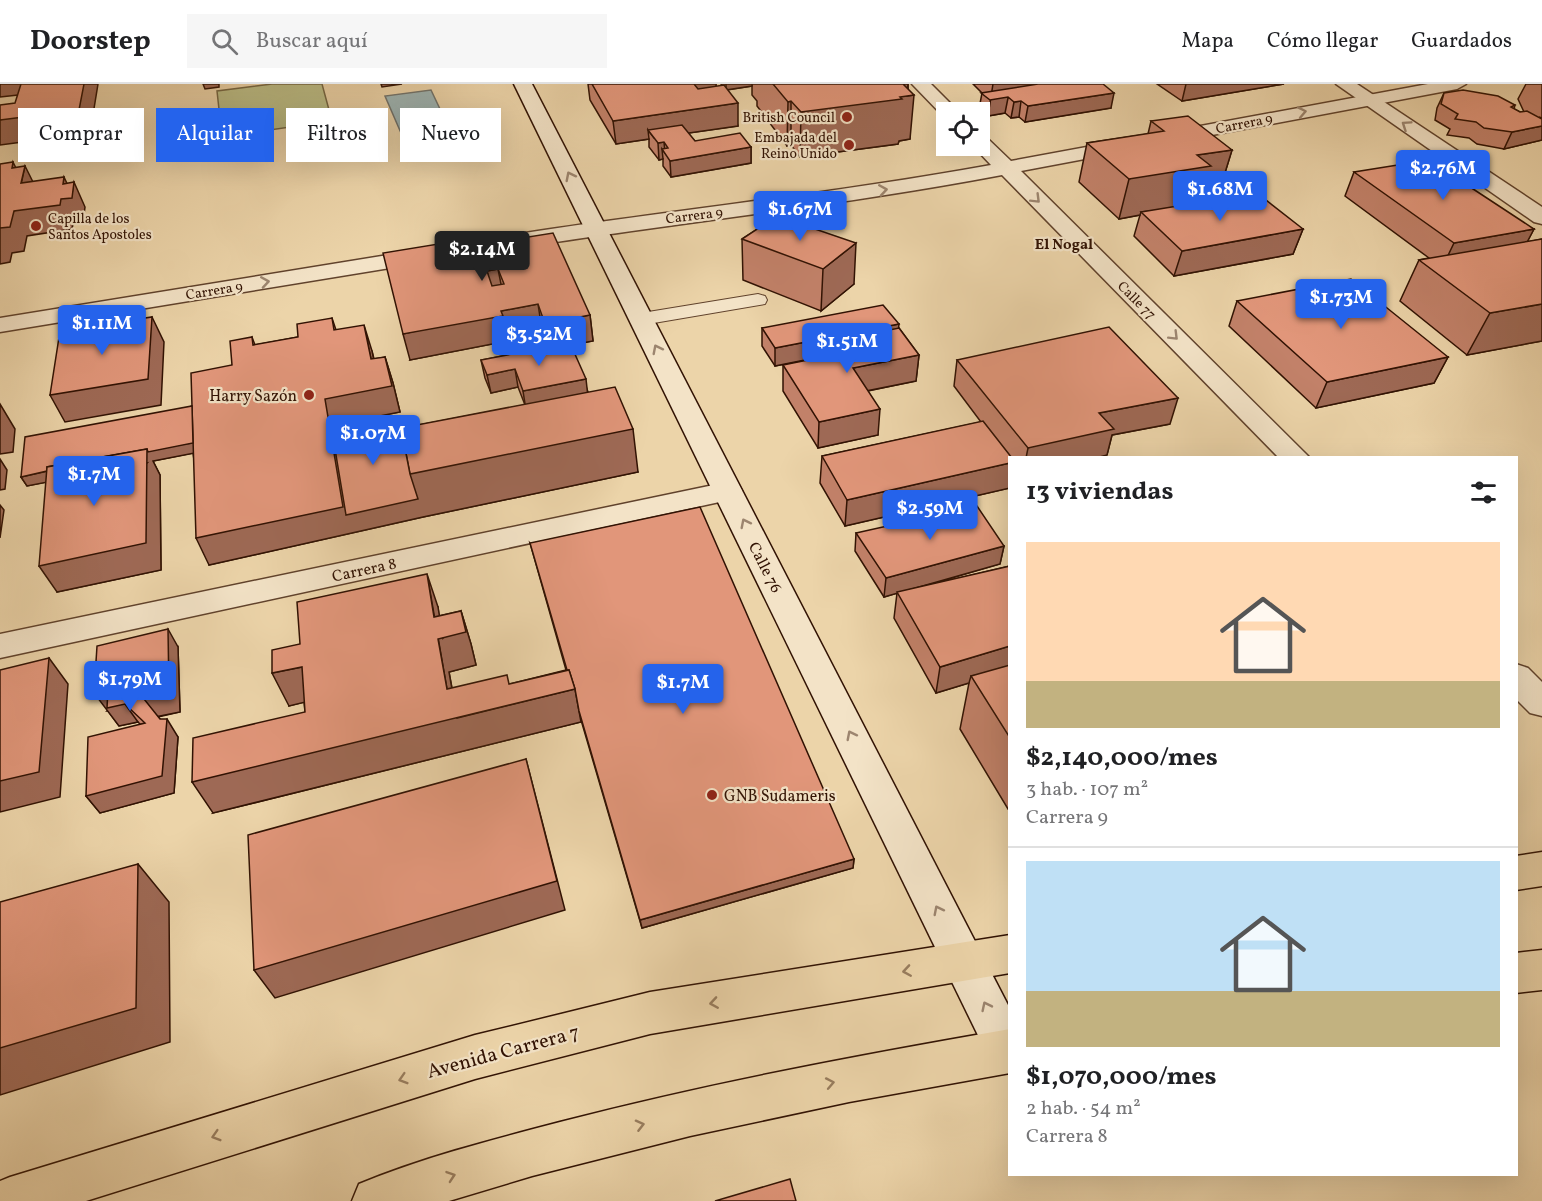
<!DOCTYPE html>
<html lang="es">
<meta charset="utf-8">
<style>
body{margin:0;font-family:Vollkorn,serif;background:#f6f6f6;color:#202124;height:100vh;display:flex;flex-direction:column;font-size:22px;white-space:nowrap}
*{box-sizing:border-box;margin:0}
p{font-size:20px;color:#757577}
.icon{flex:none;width:33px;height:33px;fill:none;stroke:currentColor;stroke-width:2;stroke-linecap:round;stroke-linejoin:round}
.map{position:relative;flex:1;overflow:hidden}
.panel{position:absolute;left:1008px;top:372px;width:510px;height:720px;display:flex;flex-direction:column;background:#fff;border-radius:0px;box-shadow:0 6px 24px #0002}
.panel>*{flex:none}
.hud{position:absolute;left:18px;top:24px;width:570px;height:54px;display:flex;gap:12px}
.controls{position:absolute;left:936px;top:18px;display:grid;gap:12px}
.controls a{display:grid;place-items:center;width:54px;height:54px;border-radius:0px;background:#fff;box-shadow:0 6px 24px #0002;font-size:30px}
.price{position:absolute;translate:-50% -51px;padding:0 14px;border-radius:6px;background:#2563eb;color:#fff;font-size:20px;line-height:39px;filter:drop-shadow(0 2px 3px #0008)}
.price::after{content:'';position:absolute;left:50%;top:36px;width:18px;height:14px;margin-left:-9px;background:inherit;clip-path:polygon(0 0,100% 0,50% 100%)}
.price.current{background:#222;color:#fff}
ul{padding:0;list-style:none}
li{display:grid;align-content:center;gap:12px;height:318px;padding:0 18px}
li+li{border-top:2px solid #e0e0e0}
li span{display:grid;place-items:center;height:186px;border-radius:0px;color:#555}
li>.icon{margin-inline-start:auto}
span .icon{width:108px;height:108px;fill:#fffc;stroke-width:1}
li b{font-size:26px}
h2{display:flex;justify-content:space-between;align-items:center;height:72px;padding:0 18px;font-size:26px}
.pill{padding:0 21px;border-radius:0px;background:#fff;box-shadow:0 6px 24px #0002;font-size:21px;line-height:54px}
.pill.current{background:#2563eb;color:#fff}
header{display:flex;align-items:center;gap:36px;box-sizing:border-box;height:84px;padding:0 30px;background:#fff;border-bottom:2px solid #e0e0e0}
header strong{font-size:28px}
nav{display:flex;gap:33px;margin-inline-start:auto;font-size:21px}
.search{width:420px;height:54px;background:#f6f6f6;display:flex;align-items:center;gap:15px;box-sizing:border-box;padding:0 21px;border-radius:0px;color:#757577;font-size:22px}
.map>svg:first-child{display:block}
</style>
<header>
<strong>Doorstep</strong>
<div class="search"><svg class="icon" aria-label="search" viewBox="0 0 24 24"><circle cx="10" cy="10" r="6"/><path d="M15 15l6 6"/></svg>Buscar aquí</div>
<nav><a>Mapa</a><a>Cómo llegar</a><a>Guardados</a></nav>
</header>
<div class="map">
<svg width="1542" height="1117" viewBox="0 0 1542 1117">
<rect width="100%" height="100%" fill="#ecd4a9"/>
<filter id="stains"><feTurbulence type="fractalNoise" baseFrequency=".00333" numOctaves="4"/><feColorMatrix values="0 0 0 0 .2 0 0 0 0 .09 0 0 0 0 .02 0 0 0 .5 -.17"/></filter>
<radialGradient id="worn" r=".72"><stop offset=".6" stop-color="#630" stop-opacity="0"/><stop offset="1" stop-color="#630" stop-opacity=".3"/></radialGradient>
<path fill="#babc86" stroke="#766744" stroke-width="1.5" d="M272 0H322L332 37 222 53 217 7Z"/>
<path fill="#9eb5b4" stroke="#72746d" stroke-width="1.5" d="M431 6 448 42 401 49 385 12Z"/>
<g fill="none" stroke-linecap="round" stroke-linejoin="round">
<g stroke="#60422c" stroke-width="2">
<path id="service" d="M758 210 765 212 767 216 765 220 642 241 633 235 642 229Z"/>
</g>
<g stroke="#60422c" stroke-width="3">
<g id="minor">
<path d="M1336 0H1357L1542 123V140L1534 138Z"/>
<path d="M728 398 738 400 742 407 738 414 0 574V550Z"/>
</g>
</g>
<g stroke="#60422c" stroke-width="3">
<g id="tertiary">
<path d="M912 0H931L959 28H946V33L943 32Z"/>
<path d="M1428 0H1466L1457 5 1021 87 1310 374H1279L1002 91C839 122 674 139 511 165L503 163 500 158 503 153 511 151C671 126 832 110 991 81L973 62H980V52L987 54 1011 77Z"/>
<path d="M431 164 439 166 442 171 439 176 0 248V234Z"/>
<path d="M1516 580 1528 584 1542 598V632L1530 629 1516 615Z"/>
</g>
</g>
<g stroke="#311203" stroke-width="3">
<path id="secondary" d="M514 0H532L1010 925V988L993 982Z"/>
</g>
<g stroke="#311203" stroke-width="3">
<g id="primary">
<path d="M1542 768V802L1516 806V772Z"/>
<path d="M1010 851V889L650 950 475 995 86 1117H0V1097L10 1093 475 951 561 930 650 908Z"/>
<path d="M1542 866V906L1516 909V869Z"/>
<path d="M1010 945V989L849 1018 690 1052 532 1092 449 1117H352L359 1100C424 1073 495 1055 564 1037 711 999 860 971 1010 945Z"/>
</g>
</g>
<use href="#service" fill="#f3e3c7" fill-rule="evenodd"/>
<use href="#minor" fill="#f3e3c7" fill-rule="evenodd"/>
<use href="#tertiary" fill="#f3e3c7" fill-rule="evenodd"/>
<use href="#secondary" fill="#f3e3c7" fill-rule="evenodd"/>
<use href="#primary" fill="#ecd4a9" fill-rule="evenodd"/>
</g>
<g fill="#c28169" stroke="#311203" stroke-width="1.5">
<path d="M588 0H716V3L722 2 721 0H908L910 55 899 57 898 60 800 73 791 61 787 62 757 22V17L752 11V2L727 6 738 42 688 49 695 57 751 63V79L671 93 663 82V75L659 76 649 63V55L616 60 590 16Z"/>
<path d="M973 0H1103L1111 24 1025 38 1019 33 1011 34 1005 29 988 32 979 25 982 9Z"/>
<path d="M1157 0H1284L1182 17Z"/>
<path d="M1526 0H1542V34L1539 33 1542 35V56L1504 65 1477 60 1469 54 1447 51 1450 45 1435 36 1437 24 1444 9 1515 21 1514 25 1520 28H1524L1518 15Z"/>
<path d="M1151 37 1232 66 1220 105 1203 108 1200 118 1303 145 1293 170 1174 192 1134 152 1140 131 1119 135 1079 98 1087 59 1148 50Z"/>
<path d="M1354 88 1534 145 1527 158 1542 155V257L1467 271 1400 217 1419 176 1429 174 1345 112Z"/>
<path d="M777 132 854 200 821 227 743 196 742 155Z"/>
<path d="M478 161 590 231 593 257 571 261 588 308 638 388 423 433 209 481 193 369 153 377 160 391 161 486 57 508 46 398 27 402 21 393 192 322 232 281 252 253 255 261 298 253 332 234 336 246 372 267 374 275 385 273 393 299 400 328 334 341 335 346 403 344 525 321 518 303 491 309 485 294 481 276 549 263 542 246 507 252 508 257 410 276Z"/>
<path d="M1237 217 1448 273 1434 299 1316 324 1229 242Z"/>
<path d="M762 244H899L919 271 916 297 868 307 878 351 818 364 783 307V281L840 269 775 282 762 262Z"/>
<path d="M957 276 1170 340 1112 351 1107 371 1096 374H1010V404L845 442 820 399 822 372 981 338 954 302Z"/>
<path d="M856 449 1004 462 1000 480 921 503 1010 482V724L1008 725 960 645 969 599 936 609 894 534 897 509 884 513 855 467Z"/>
<path d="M530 459 854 775 853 784 642 844 581 636V638L213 729 305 628 304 618 289 622 300 560 438 523 439 532 461 527 471 560 476 581 449 588 452 604 510 600 566 586Z"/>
<path d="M178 563 180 628 158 633 178 653 174 709 100 729 86 712 140 640 138 638 119 642 108 627H107Z"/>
</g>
<g fill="#9e6955" stroke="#311203" stroke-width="1.5">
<path d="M0 0H32L36 9 0 13Z"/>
<path d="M84 0H98L90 49 0 61V36Z"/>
<path d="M203 0H219V3L205 5Z"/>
<path d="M381 0H402L382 3Z"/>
<path d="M690 0H716V14L691 17Z"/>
<path d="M726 0H752V2L726 6Z"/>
<path d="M903 0H908L907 12 914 11 910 55 899 57 898 60 800 73 801 28Z"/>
<path d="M993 0H1090L1008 14 1005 29 988 32Z"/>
<path d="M1186 0H1284L1182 17Z"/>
<path d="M1114 9 1111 24 1025 38 1028 22Z"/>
<path d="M791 17V61L787 62 788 18Z"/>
<path d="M1021 17 1019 33 1011 34 1014 18Z"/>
<path d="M738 19V42L654 54 648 46 649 55 616 60 613 37Z"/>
<path d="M1542 42V56L1504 65 1512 48Z"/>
<path d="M664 58 665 69 662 65 663 75 659 76 658 59Z"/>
<path d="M751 63V79L671 93 670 77Z"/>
<path d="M1232 66 1220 105 1203 108 1199 122 1141 128 1140 131 1119 135 1129 95 1197 71Z"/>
<path d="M13 78 22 96 25 82 37 106 33 123 12 84Z"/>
<path d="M64 93 72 110 74 98 85 123 83 138 73 140 72 145 27 152 24 167 12 169 10 178 0 180V144L14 127 63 100Z"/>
<path d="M1303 145 1293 170 1174 192 1182 167Z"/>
<path d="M1534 145 1521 170 1442 184 1454 159Z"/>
<path d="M856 159 854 200 821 227 823 185Z"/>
<path d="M498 185 503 210 492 212 487 187Z"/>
<path d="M538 220 542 246 507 252 508 257 410 276 403 250 501 227Z"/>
<path d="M1542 220V257L1467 271 1490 229Z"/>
<path d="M590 231 593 257 550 265 545 240Z"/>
<path d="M152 233 164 258 161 321 65 338 50 311Z"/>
<path d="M899 240 897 258 840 256V269L775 282V264Z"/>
<path d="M364 241 372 267 379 302 371 275Z"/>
<path d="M919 271 916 297 851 310 853 284Z"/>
<path d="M385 273 393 299 400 328 334 341 350 430 410 390 400 334 405 352 633 345 638 388 423 433 209 481 196 454 325 315Z"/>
<path d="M1448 273 1434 299 1316 324 1327 298Z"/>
<path d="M515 285 518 303 491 309 487 291Z"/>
<path d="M586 295 588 313 526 326 523 307Z"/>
<path d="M1178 314 1170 340 1112 351 1107 371 1096 374H1026L1028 364 1099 329Z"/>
<path d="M0 320 15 345 13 368 0 370Z"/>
<path d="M880 325 878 351 818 364 819 338Z"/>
<path d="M200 358 205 367 153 377 160 391 161 486 57 508 39 482 147 379 27 402 21 393 147 365Z"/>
<path d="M0 375 7 386 5 405 0 406Z"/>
<path d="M1010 379V404L845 442 847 416Z"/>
<path d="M0 421 4 426 0 454Z"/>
<path d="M1004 462 1000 480 884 513 886 494Z"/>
<path d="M427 490 438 523 443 554 461 527 471 560 476 581 449 588 457 634 575 605 581 638 213 729 192 698 447 605Z"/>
<path d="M168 545 178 563 180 628 155 633 144 615Z"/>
<path d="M1010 562V587L971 592 969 599 936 609 940 583Z"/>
<path d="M49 574 68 600 60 713 0 728V697Z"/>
<path d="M302 583 318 615 289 622 272 589Z"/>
<path d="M108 605 125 620 138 638 119 642 94 609Z"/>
<path d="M167 635 178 653 174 709 100 729 86 712Z"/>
<path d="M526 675 565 826 275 914 254 886Z"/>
<path d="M854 775 853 784 642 844 640 836Z"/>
<path d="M138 780 169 818 170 958 0 1011V964Z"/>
</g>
<g fill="#e1967a" stroke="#311203" stroke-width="1.5" fill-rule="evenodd">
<path d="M21 0H84L79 26 0 36V21L15 19Z"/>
<path d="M592 0H694L698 5 724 1 738 19 613 37Z"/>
<path d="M773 0H905H903L914 11 900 13 902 15 801 28 791 17 788 18Z"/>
<path d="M1038 0H1103L1114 9 1028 22 1021 17 1014 18 1008 13 990 16 981 9Z"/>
<path d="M1463 6 1498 12 1515 21 1511 23 1520 28 1527 27 1542 35V42L1512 48 1484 44 1476 38 1455 35 1458 30 1441 20 1444 9Z"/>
<path d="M1188 32 1232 66 1197 71 1211 82 1129 95 1087 59 1164 47 1151 37Z"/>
<path d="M682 41 695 57 740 49 751 63 670 77 662 65 668 64 664 58 658 59 648 46Z"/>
<path d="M1429 76 1534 145 1454 159 1354 88Z"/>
<path d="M13 78 12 84 25 82 21 99 64 93 63 100 74 98 72 114 61 115 60 121 14 127 10 143 0 144V80Z"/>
<path d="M1257 109 1303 145 1182 167 1141 128Z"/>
<path d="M777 132 856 159 823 185 742 155Z"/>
<path d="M553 149 590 231 545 240 538 220 501 227 503 232 403 250 383 169 475 154 478 161ZM498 185 504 200 492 202 487 187Z"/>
<path d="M1542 155V220L1490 229 1419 176Z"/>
<path d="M1351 195 1448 273 1327 298 1237 217Z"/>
<path d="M883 221 899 240 775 264 762 244Z"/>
<path d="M152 233 148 295 50 311 60 247Z"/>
<path d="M332 234 334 246 364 241 371 275 385 273 392 302 325 315 343 423 196 454 191 289 232 281 230 257 252 253 253 261 298 253 297 240Z"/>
<path d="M1109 243 1178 314 1099 329 1114 345 1028 364 957 276Z"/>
<path d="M899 244 919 271 853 284 880 325 819 338 783 281 848 268 840 256Z"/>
<path d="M570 259 586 295 523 307 515 285 487 291 481 276Z"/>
<path d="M615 303 633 345 410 390 401 344Z"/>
<path d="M192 322 193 359 148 368 147 365 47 383V387L21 393 25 353Z"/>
<path d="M400 334 402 344H401L410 390 418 415 346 431 332 347Z"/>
<path d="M983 337 1012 374H1010V379L847 416 822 372Z"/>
<path d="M147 365 146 459 39 482 47 383Z"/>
<path d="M977 422 1004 462 886 494 856 449Z"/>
<path d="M700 423 854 775 640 836 579 627 575 605 569 586H567L530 459Z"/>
<path d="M1010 482V562L940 583 897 508Z"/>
<path d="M427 490 434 533 461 527 466 548 438 555 447 605 507 591 509 600 569 586 575 605 192 698 193 654 305 628 302 583 272 589V566L300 560 297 518Z"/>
<path d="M168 545 169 610 144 615 160 635H167L162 692 86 712 88 653 145 639 125 620 107 624 108 605 94 609 97 562Z"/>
<path d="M49 574 39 688 0 697V586Z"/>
<path d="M1010 581V654L971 592Z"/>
<path d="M526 675 557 797 254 886 248 751Z"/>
<path d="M138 780 136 924 0 964V818Z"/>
<path d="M790 1095 796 1117H715Z"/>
</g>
<defs><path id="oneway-chevron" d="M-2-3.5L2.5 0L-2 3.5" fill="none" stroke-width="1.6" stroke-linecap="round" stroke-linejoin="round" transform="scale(1.5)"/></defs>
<g stroke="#9c856f">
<use href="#oneway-chevron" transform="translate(1302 28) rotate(-11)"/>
<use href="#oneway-chevron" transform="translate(1406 41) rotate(-146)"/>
<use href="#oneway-chevron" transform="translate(570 92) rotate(-117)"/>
<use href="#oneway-chevron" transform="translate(883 106) rotate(-9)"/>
<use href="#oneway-chevron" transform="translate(1036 115) rotate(45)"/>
<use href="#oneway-chevron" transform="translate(265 198) rotate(-9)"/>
<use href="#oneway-chevron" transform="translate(1174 252) rotate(45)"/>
<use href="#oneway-chevron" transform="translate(657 265) rotate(-117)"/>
<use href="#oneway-chevron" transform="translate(745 439) rotate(-117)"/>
<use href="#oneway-chevron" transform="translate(851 651) rotate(-117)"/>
<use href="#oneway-chevron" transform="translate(938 826) rotate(-117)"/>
<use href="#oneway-chevron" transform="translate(986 922) rotate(-116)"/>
</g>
<g stroke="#987d5e">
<use href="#oneway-chevron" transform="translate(907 887) rotate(171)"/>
<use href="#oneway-chevron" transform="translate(714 919) rotate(171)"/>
<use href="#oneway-chevron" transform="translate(403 995) rotate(163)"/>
<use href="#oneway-chevron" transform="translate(830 999) rotate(-11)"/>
<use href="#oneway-chevron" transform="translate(640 1041) rotate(-14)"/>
<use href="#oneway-chevron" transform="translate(216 1052) rotate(163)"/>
<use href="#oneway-chevron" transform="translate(451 1092) rotate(-19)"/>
</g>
<g fill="#8f2418" stroke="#f3e3c7" stroke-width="2">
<circle cx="847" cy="33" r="6"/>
<circle cx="849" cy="61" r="6"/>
<circle cx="36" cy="142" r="6"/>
<circle cx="309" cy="311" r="6"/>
<circle cx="712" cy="711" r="6"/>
</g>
<g text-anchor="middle" stroke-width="4.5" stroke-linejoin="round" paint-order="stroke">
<g font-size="14" fill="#311203" stroke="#f3e3c7" text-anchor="end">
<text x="835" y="38">British Council</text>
<text x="837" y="58">Embajada del<tspan x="837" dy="16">Reino Unido</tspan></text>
<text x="48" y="139" text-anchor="start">Capilla de los<tspan x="48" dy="16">Santos Apostoles</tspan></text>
</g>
<g font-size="14" fill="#311203" stroke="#f3e3c7">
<text transform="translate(1244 39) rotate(-11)" y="5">Carrera 9</text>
<text transform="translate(694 131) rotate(-7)" y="5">Carrera 9</text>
<text transform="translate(214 206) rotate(-9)" y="5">Carrera 9</text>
<text transform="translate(1137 216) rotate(45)" y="5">Calle 77</text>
</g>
<g font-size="15" font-weight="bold" fill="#311203" stroke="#f3e3c7">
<text x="1064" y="165">El Nogal</text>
</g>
<g font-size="16" fill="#311203" stroke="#f3e3c7" text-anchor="end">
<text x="297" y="317">Harry Sazón</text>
<text x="724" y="717" text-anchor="start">GNB Sudameris</text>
</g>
<g font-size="16" fill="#311203" stroke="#f3e3c7">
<text transform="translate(766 483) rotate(63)" y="6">Calle 76</text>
<text transform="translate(364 485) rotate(-12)" y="6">Carrera 8</text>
</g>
<g font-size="20" fill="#311203" stroke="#f3e3c7">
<text transform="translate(503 967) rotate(-15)" y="7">Avenida Carrera 7</text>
</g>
</g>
<rect width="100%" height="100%" filter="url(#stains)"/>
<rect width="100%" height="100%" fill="url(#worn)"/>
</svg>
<div class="controls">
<a><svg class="icon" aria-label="locate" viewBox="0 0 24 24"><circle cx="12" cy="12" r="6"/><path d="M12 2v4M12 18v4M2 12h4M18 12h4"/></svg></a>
</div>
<b class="price" style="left:1443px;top:117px">$2.76M</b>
<b class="price" style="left:1220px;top:138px">$1.68M</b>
<b class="price" style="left:800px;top:158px">$1.67M</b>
<b class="price current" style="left:482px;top:198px">$2.14M</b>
<b class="price" style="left:1341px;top:246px">$1.73M</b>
<b class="price" style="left:102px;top:272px">$1.11M</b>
<b class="price" style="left:539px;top:283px">$3.52M</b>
<b class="price" style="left:847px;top:290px">$1.51M</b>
<b class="price" style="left:373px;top:382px">$1.07M</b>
<b class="price" style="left:94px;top:423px">$1.7M</b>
<b class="price" style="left:930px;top:457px">$2.59M</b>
<b class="price" style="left:130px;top:628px">$1.79M</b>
<b class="price" style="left:683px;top:631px">$1.7M</b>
<div class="hud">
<a class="pill">Comprar</a>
<a class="pill current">Alquilar</a>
<a class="pill">Filtros</a>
<a class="pill">Nuevo</a>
</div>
<section class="panel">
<h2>13 viviendas<svg class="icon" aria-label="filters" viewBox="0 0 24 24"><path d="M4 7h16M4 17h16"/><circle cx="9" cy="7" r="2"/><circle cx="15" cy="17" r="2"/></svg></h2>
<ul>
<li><span style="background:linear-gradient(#ffd9b3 75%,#c2b280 0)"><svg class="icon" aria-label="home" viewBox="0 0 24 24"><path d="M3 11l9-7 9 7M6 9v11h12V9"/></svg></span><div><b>$2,140,000/mes</b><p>3 hab. · 107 m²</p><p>Carrera 9</p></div></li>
<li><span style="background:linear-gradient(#bfe0f5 70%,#c2b280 0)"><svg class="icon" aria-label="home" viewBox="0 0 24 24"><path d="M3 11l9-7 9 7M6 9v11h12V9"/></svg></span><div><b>$1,070,000/mes</b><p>2 hab. · 54 m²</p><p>Carrera 8</p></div></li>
</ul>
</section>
</div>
